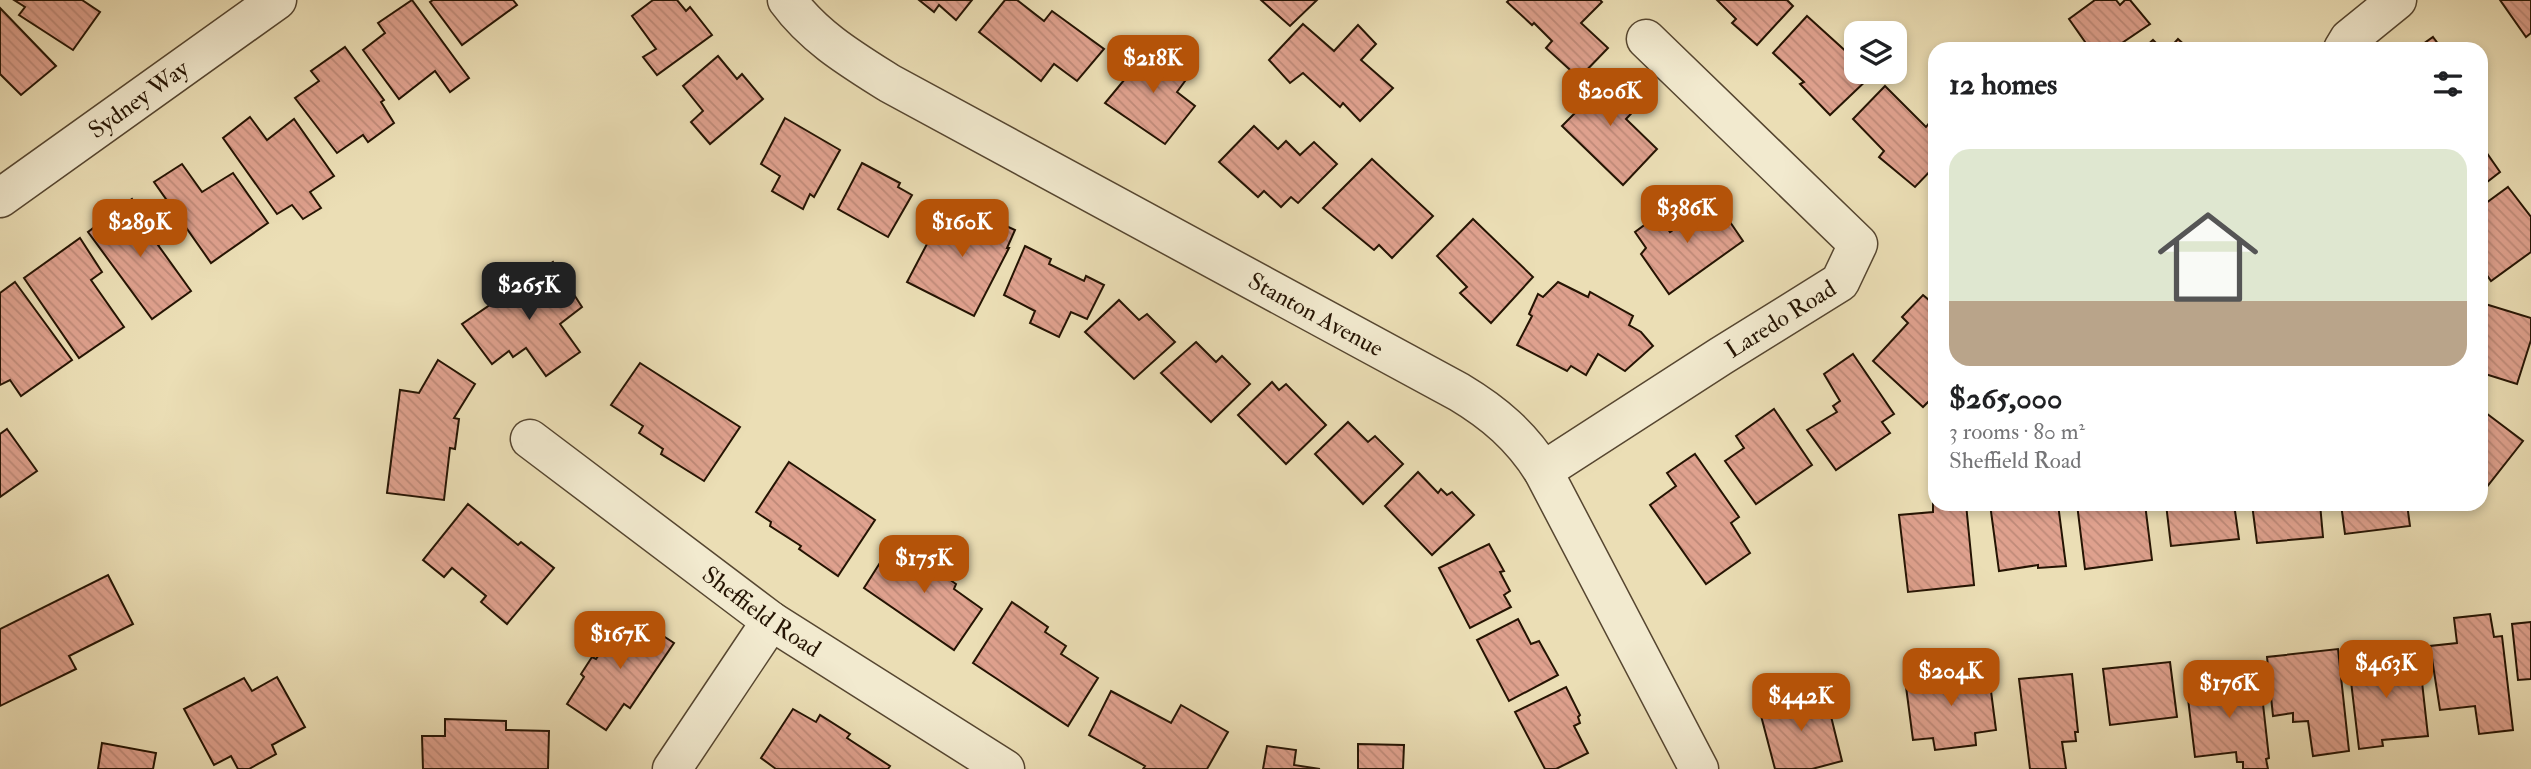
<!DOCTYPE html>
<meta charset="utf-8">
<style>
body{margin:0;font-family:"IM FELL Double Pica",serif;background:#f2f2f2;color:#202124;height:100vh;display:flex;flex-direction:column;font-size:26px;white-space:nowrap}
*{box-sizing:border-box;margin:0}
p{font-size:23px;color:#757577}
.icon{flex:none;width:38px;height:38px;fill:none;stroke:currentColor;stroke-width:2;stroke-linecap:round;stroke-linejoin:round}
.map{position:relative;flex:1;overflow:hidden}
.panel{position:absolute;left:1928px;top:42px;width:560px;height:469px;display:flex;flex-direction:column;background:#fff;border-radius:21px;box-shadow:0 4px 10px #0003}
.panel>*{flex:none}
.tools{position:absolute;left:1844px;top:21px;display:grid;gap:14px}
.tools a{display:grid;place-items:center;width:63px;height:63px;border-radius:14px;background:#fff;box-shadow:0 4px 10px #0003;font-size:35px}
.price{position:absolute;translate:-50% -60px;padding:0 16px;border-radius:14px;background:#b45309;color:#fff;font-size:23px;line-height:46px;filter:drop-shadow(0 2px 4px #0008)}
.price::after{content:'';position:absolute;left:50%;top:42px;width:21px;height:16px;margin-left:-10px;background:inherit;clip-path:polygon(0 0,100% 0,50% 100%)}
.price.on{background:#222;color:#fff}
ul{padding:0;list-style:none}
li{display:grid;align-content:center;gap:14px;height:371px;padding:0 21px}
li+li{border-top:2px solid #e0e0e0}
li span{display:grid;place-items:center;height:217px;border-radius:21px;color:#555}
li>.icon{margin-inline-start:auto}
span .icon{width:126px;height:126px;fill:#fffc;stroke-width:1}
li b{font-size:30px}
h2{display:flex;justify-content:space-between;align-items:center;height:84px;padding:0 21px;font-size:30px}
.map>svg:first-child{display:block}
</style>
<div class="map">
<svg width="2531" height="769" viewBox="0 0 2531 769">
<defs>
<pattern id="building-back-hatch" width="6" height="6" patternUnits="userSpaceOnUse" patternTransform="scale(1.75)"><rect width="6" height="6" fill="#dfa18e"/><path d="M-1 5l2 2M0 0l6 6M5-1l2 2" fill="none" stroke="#bf8a79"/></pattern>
</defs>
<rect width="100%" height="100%" fill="#ebdeb5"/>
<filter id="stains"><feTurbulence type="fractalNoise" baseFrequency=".00286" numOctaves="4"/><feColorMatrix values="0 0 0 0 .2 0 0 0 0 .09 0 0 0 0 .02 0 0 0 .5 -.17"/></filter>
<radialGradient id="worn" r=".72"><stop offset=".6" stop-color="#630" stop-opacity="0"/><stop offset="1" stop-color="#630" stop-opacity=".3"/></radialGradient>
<g fill="url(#building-back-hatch)" stroke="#251403" stroke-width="2">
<path d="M14 0H82L100 12 73 50 19 15 25 7Z"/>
<path d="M412 0 469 78 450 92 435 71 399 99 363 50 385 33 378 23Z"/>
<path d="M433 0H513L517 5 462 45 430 2Z"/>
<path d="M653 0H677L686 11 690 7 712 35 657 75 643 57 656 49 632 16Z"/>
<path d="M919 0H972L956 20 939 5 934 12Z"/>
<path d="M1005 0H1017L1044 21 1052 11 1104 49 1077 81 1054 64 1041 81 979 32Z"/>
<path d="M1261 0H1317L1290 26Z"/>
<path d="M1509 0H1600L1602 2 1581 23 1608 48 1579 78 1546 48 1552 41 1534 23 1532 25 1507 2Z"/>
<path d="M1717 0H1787L1793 6 1757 45 1732 23 1736 19Z"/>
<path d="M2095 0H2116L2120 5 2125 0H2130L2150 24 2113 49H2090L2069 19Z"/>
<path d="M2500 0H2531V33L2526 37Z"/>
<path d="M0 8 56 66 21 95 0 74Z"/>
<path d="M1807 16 1850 55 1855 49 1857 51V72H1869L1872 75 1830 115 1800 84 1804 82 1773 53Z"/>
<path d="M1303 24 1334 51 1358 25 1376 44 1361 60 1393 88 1360 121 1343 103 1340 107 1303 73 1290 83 1269 60Z"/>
<path d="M2433 37 2442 49H2416Z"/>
<path d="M1159 38 1173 49 1164 59 1188 77 1177 92 1195 106 1165 144 1105 103Z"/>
<path d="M2178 39 2189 49H2169Z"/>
<path d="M2153 40 2162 49H2143Z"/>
<path d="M345 47 384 100 381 102 394 123 368 142 363 135 337 153 295 98 319 81 311 71Z"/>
<path d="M718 56 737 79 742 74 763 99 710 144 691 122 703 111 683 86Z"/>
<path d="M1611 71 1643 101 1626 119 1657 149 1623 185 1562 126 1580 108 1573 101 1587 85 1593 91Z"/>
<path d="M1885 86 1926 127 1930 122 1936 127V165L1915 187 1879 157 1884 151 1853 119Z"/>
<path d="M250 117 267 140 294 119 334 176 310 192 321 208 303 219 292 205 277 214 223 138Z"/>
<path d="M785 118 840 150 814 197 810 194 803 209 772 191 780 176 761 164Z"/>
<path d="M1254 126 1278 149 1286 141 1300 155 1314 142 1337 164 1298 203 1291 197 1281 207 1264 191 1258 197 1219 162Z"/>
<path d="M2482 146 2500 172 2482 186Z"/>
<path d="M1372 159 1433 216 1392 258 1379 245 1374 250 1323 208Z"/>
<path d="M862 163 900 183 898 187 912 195 888 237 838 209Z"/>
<path d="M182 164 202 192 233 173 268 223 211 263 154 182Z"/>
<path d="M2508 187 2531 217V252L2491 281 2482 268V206Z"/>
<path d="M132 199 162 243 158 245 191 291 152 319 88 232Z"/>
<path d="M1715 200 1743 241 1669 294 1641 254 1646 248 1635 232 1658 215 1670 232Z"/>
<path d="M948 204 986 223 989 218 1015 230 1007 248H1009L974 316 907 282Z"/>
<path d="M1473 219 1533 277 1491 323 1460 293 1467 287 1437 256Z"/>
<path d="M80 238 102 272 91 280 124 327 79 358 24 278Z"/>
<path d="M1025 246 1051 259 1049 264 1084 281 1086 276 1104 285 1087 319 1071 312 1059 337 1030 323 1035 311 1004 295Z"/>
<path d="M553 262 582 307 560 324 580 352 546 376 526 348 513 357 509 351 492 364 462 324Z"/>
<path d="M15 282 72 360 21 396 10 380 0 385V293Z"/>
<path d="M1558 282 1588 297 1590 292 1633 316 1629 325 1641 332 1653 346 1625 371 1598 354 1586 375 1571 366 1567 371 1517 345 1532 316 1529 314 1538 294 1543 297Z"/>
<path d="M1923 295 1936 306V394L1923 407 1873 361 1908 323 1902 317Z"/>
<path d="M1119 300 1139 320 1147 314 1175 342 1134 379 1085 332Z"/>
<path d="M2482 303 2531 318V340L2517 384 2482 373Z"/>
<path d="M1196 342 1216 362 1222 356 1250 384 1211 422 1161 373Z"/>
<path d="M1853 354 1894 414 1882 422 1890 433 1836 470 1807 430 1837 412 1833 406 1840 401 1824 374Z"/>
<path d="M438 360 475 384 454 418 459 419 455 449 450 448 444 500 387 493 400 390 419 393Z"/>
<path d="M640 363 740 427 704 481 661 454 663 449 639 433 643 426 611 405Z"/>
<path d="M1272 382 1279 390 1286 384 1326 425 1286 464 1238 415Z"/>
<path d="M1774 409 1812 465 1756 504 1725 461 1744 448 1736 436Z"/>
<path d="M2482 410 2523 441 2482 493Z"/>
<path d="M1348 422 1368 442 1375 436 1403 464 1363 504 1315 454Z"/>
<path d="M7 429 37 471 0 497V434Z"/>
<path d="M1695 454 1739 517 1731 523 1750 553 1706 584 1650 505 1676 486 1667 473Z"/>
<path d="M789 462 875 520 838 576 799 549 801 546 770 526 771 522 756 512Z"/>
<path d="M1418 472 1438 493 1441 489 1447 495 1452 492 1474 515 1432 555 1385 506Z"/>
<path d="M1936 501V504H1966L1974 585 1908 592 1899 515 1933 512V502Z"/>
<path d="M468 504 518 545 521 542 554 568 507 624 481 602 486 596 452 568 444 577 423 560Z"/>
<path d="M1990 504H2058L2066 566 2038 568V565L1999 571Z"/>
<path d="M2077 504H2145L2152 560 2085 569Z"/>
<path d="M2166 504H2234L2239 539 2171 546Z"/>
<path d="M2252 504H2320L2323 537 2257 543Z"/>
<path d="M2341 504H2407L2410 526 2345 534Z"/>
<path d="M1489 544 1504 571 1500 572 1510 591 1504 595 1511 607 1470 628 1439 568Z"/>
<path d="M890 547 911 559 919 548 945 564 939 572 956 584 954 589 982 609 954 650 864 588Z"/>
<path d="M108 575 133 624 69 656 76 669 0 706V629Z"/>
<path d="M1012 602 1048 627 1045 632 1066 646 1061 654 1098 678 1068 726 973 663Z"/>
<path d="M628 613 674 643 630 708 624 704 606 730 567 704 584 677 581 674 592 657 596 659Z"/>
<path d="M2490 614 2494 637 2502 636 2513 730 2479 734 2475 706 2440 710 2430 646 2457 643 2454 618Z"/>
<path d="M1518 619 1531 644 1539 641 1558 675 1509 701 1477 640Z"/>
<path d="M2531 622V679L2518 680 2512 624Z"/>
<path d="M2338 649 2349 751 2313 756 2308 721 2293 722V713L2273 716 2267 657Z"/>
<path d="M2383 652 2385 668 2420 664 2428 736 2382 740 2383 746 2359 749 2348 656Z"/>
<path d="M2170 662 2177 717 2110 725 2103 669Z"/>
<path d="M1988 668 1996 730 1975 733 1976 745 1935 750 1933 738 1913 740 1905 679Z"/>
<path d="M2072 674 2078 732H2075L2076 741 2062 742 2066 769H2030L2019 679Z"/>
<path d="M277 677 305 727 272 745 276 754 249 769H238L231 756 214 765 184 709 244 678 252 691Z"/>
<path d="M2233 677 2234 680 2260 677 2269 758 2266 759 2268 769H2243V762H2237L2236 752 2195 757 2186 682Z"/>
<path d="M1566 687 1580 715 1578 717 1580 723 1574 726 1588 753 1556 769H1545L1515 712Z"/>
<path d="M1111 691 1171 723 1181 705 1228 732 1207 769H1143L1145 766 1089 735Z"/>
<path d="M1825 692 1842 761 1812 769H1775L1759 708Z"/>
<path d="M793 709 816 722 820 715 850 734 847 738 890 766 888 769H776L761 758Z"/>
<path d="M445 719 506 721V730L549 731 548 769H423L422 736H445Z"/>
<path d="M102 743 156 753 153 769H98Z"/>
<path d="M1358 744 1404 745 1403 769H1358Z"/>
<path d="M1267 746 1296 750 1294 765 1320 769H1263Z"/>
</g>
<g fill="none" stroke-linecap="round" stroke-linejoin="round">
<g stroke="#564630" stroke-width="41">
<g id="minor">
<path d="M2343 49 2349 39 2397 0"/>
<path id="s1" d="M530 439 771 621 1005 769"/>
<path id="s2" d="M1543 471 1721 356 1840 282 1858 244 1646 39"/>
<path d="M672 769 771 621"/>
</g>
</g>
<g stroke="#564630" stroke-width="41">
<g id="tertiary">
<path id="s3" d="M787 0C814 37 851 59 889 83L1459 392C1494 413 1521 436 1543 471L1699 769"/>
<path id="s4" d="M0 198 277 0"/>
</g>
</g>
<use href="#minor" stroke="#f2eacf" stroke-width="38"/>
<use href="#tertiary" stroke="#f2eacf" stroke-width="38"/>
</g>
<g text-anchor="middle" stroke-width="6" stroke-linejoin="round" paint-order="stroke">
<g font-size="24" fill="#251403" stroke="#f2eacf">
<text dy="8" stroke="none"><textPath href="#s4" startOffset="170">Sydney Way</textPath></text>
<text dy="8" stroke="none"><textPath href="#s3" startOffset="618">Stanton Avenue</textPath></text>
<text dy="8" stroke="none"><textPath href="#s2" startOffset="282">Laredo Road</textPath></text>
<text dy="8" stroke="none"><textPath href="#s1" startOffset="289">Sheffield Road</textPath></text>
</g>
</g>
<rect width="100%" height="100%" filter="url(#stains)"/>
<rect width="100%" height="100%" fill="url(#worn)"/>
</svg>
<div class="tools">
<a><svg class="icon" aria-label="layers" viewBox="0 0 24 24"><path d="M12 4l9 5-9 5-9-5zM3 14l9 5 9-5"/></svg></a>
</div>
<b class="price" style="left:1153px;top:95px">$218K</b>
<b class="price" style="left:1610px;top:128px">$206K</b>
<b class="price" style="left:1687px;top:245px">$386K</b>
<b class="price" style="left:140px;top:259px">$289K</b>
<b class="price" style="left:962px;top:259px">$160K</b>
<b class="price on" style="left:529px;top:322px">$265K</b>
<b class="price" style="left:924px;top:595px">$175K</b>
<b class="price" style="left:620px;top:671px">$167K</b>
<b class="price" style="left:2386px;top:700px">$463K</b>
<b class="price" style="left:1951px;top:708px">$204K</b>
<b class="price" style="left:2229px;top:720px">$176K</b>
<b class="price" style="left:1801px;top:733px">$442K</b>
<section class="panel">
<h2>12 homes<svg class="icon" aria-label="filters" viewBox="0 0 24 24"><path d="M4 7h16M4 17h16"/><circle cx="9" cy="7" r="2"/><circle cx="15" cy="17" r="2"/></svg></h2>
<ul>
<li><span style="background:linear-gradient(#dfe7d0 70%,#b9a48a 0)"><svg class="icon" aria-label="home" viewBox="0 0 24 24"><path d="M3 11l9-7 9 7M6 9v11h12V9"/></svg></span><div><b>$265,000</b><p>3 rooms · 80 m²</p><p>Sheffield Road</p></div></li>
</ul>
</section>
</div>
